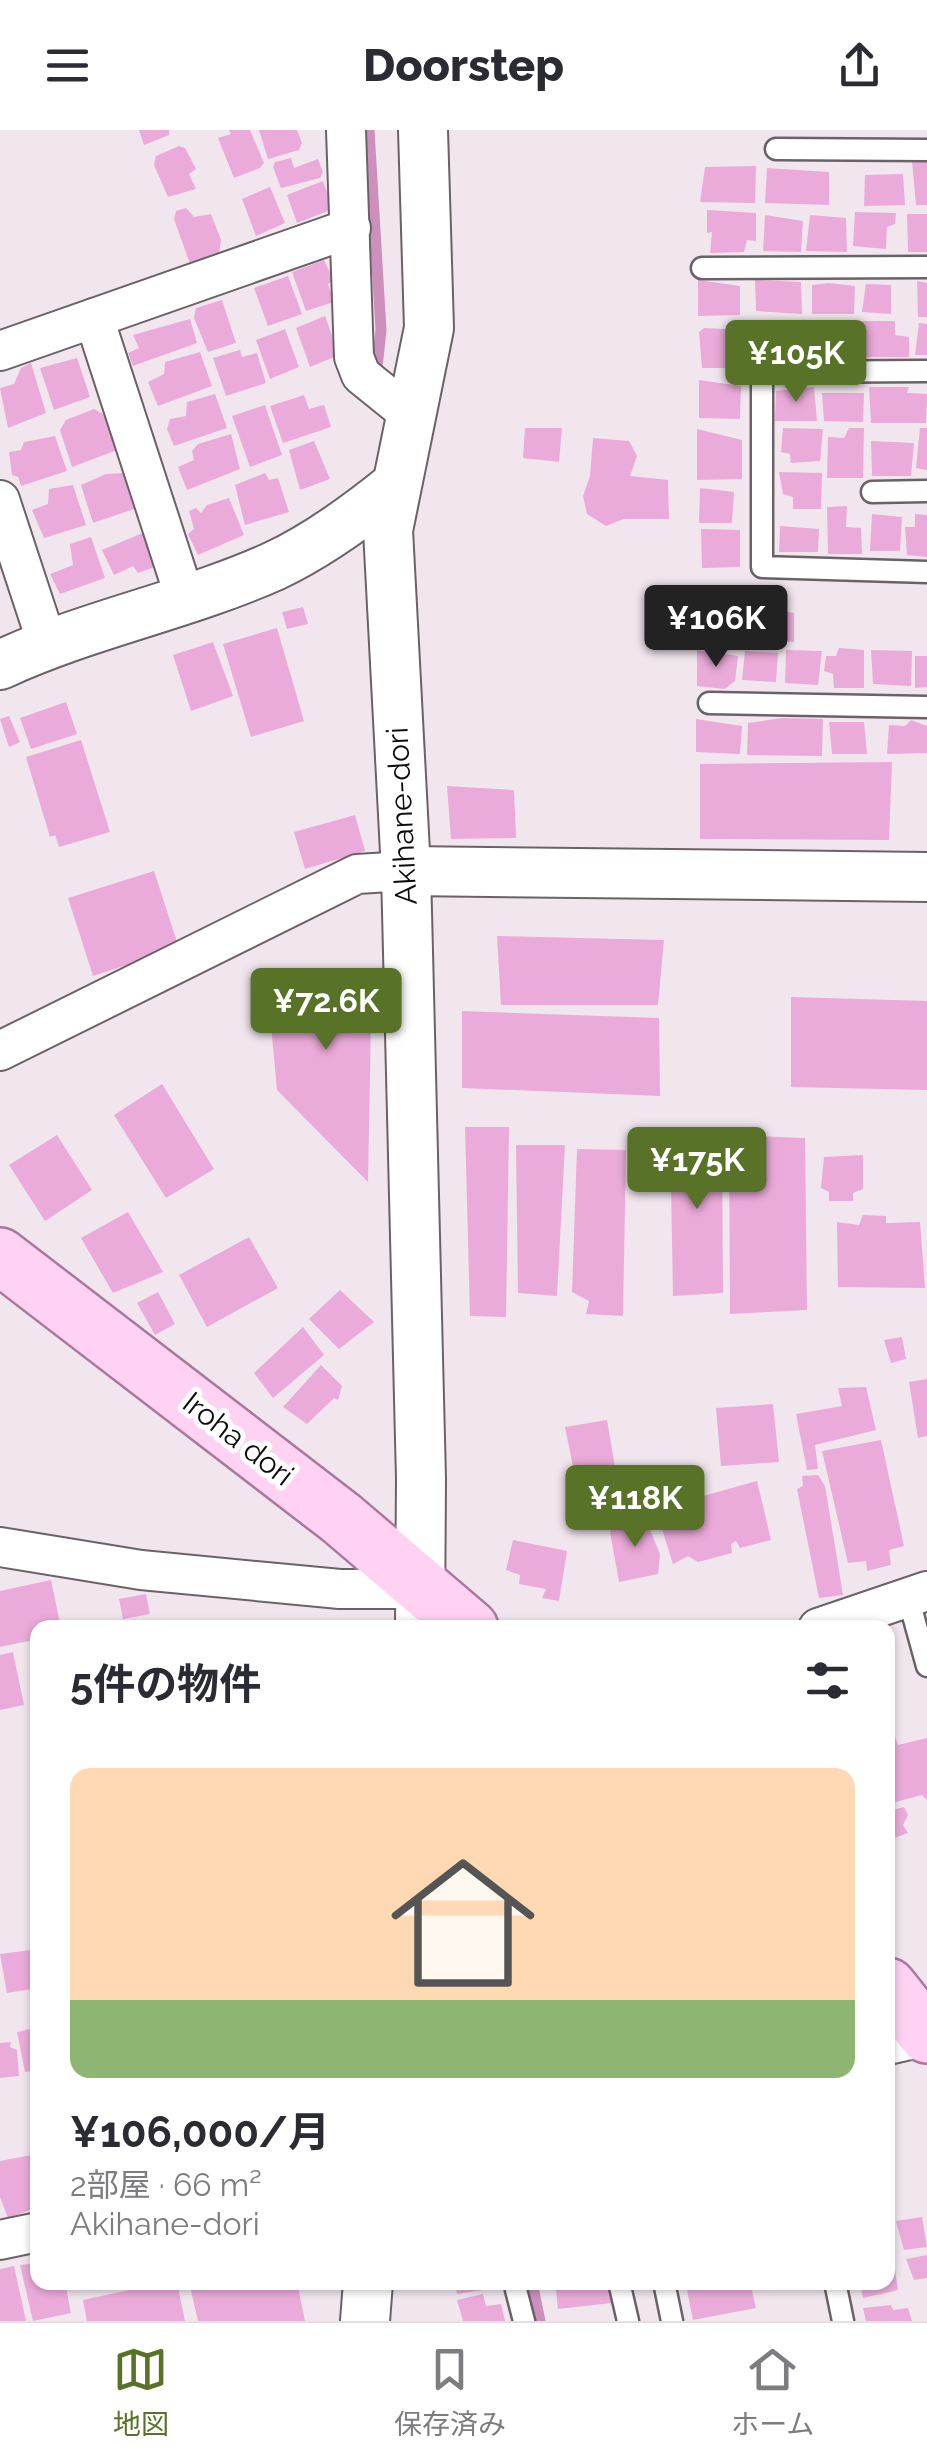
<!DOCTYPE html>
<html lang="ja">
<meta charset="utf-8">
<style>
body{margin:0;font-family:Raleway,"Noto Sans JP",sans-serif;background:#f2f2f3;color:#2b2b33;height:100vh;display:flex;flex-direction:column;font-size:38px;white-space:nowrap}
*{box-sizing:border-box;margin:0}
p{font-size:32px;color:#7c7c81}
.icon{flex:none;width:55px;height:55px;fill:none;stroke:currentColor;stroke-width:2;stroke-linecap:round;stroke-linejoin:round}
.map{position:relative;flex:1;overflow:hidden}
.details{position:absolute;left:30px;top:1490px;width:865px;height:670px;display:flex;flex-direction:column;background:#fff;border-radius:20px;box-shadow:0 2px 8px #0004}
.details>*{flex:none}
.price{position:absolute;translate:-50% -85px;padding:0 22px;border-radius:10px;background:#587327;color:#fff;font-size:32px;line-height:65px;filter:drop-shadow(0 2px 5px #0008)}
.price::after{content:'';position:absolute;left:50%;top:60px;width:30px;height:22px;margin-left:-15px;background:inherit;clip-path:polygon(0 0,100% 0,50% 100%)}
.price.selected{background:#222;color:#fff}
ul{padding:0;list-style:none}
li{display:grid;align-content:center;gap:20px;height:530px;padding:0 40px}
li span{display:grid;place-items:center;height:310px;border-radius:20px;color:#555}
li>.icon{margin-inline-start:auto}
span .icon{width:180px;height:180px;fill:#fffc;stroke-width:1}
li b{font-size:42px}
h2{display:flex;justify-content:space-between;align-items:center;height:120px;padding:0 40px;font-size:42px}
header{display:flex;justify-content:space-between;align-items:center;height:130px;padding:0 40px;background:#fff;font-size:45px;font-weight:800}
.menu{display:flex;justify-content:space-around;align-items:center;height:140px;border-top:2px solid #e1e1e2;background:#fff;font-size:28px;color:#7c7c81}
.menu a{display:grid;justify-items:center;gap:5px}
.menu .selected{color:#587327}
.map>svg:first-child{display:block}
</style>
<header><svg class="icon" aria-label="menu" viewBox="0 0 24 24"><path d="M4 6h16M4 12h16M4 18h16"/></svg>Doorstep<svg class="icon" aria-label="share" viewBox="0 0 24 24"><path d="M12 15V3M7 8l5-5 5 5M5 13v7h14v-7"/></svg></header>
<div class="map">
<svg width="927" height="2191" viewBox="0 0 927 2191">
<rect width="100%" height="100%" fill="#f1e6ee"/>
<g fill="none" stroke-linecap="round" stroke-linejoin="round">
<g stroke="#cd90bd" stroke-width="11">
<path d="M369 0 381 200 377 238"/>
<path d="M532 2152 540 2191"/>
</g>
</g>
<g fill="#ebabda">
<path d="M139 0H169V5L144 15Z"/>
<path d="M229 0H250L264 33 260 38 234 48 218 8 231 4Z"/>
<path d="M259 0H297L302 13 299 20 268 29Z"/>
<path d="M179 16 185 18 196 39 189 44 196 59 168 67 154 35 156 26Z"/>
<path d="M291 28 294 38 318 29 323 42 320 48 281 58 273 37 275 32Z"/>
<path d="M912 31 927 32V75H916Z"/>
<path d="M756 36 755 73 700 72 705 37Z"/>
<path d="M767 38 829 42V75L765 73Z"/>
<path d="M903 44 905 75 864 76 865 45Z"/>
<path d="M323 51 333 79 297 93 287 65Z"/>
<path d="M270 57 285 93 256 106 242 69Z"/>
<path d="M186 78 194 87 211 84 221 110 219 125 190 134 174 89 176 81Z"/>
<path d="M707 80 756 83V111L747 110 744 122 710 123 712 102 707 103Z"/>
<path d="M855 82 896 83 895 94 887 97 886 119 853 116Z"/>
<path d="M907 84H927V122H908Z"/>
<path d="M765 85 803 91 801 122 763 121Z"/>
<path d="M810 85 846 88 847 122 806 121Z"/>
<path d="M324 130 333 149 328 154 334 172 306 181 292 142Z"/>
<path d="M288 146 302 184 268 196 254 158Z"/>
<path d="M698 150 740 156V185L698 186Z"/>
<path d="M755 150 801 152 802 184 756 181Z"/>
<path d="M917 151 927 153V187H918Z"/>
<path d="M829 153 855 156 854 184H812V155Z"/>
<path d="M866 154 891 155V184L862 182Z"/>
<path d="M222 170 236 213 208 222 194 188 196 178Z"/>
<path d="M325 186 339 225 310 237 296 198Z"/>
<path d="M190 189 197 213 133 236 128 223 139 218 133 205Z"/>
<path d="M759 190 802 194 799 224 758 222Z"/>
<path d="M811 190 851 194 849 215 857 218 855 226 807 225Z"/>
<path d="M862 191H895V205L909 207V227H863Z"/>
<path d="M919 193 927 194V225H915Z"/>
<path d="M704 198 744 200V238H702L699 202Z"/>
<path d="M285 199 299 237 270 249 256 210Z"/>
<path d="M240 220 242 227 257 223 266 253 226 266 213 228Z"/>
<path d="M200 222 212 256 158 276 148 252 164 244 165 232Z"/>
<path d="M77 228 90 267 54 280 40 238Z"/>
<path d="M31 233 46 283 8 298 0 258 14 254 21 238Z"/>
<path d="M699 250 741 256 740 289 699 288Z"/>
<path d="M814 257 817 291H775L776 261Z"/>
<path d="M869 257H909L907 263 927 264 926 293H871Z"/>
<path d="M822 263H864L863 292 824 291Z"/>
<path d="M215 264 227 298 174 316 167 299 170 289 186 286 187 272Z"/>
<path d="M304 265 309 279 324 275 331 297 283 313 270 276Z"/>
<path d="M265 275 282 325 250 337 232 286Z"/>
<path d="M94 279 103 284 120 319 72 337 60 300 66 290Z"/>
<path d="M525 298H562L559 332 523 328Z"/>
<path d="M783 298 823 299 820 331 791 333 790 324 781 322Z"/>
<path d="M849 298H864L863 348H827L828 307 844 308Z"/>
<path d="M920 298H927V340L916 338Z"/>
<path d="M697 299 742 310V349L697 350Z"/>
<path d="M231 304 240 339 187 360 178 337 194 330 192 321 198 314Z"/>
<path d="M55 306 67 341 21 356 18 347 12 345 9 322 21 320 24 312Z"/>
<path d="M593 308 629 311 637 326 630 346 668 350 669 389H624L606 396 587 384 583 366 590 346Z"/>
<path d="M314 311 330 349 300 360 289 320Z"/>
<path d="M871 311 914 313 911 346H872Z"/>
<path d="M779 342 822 343 821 379H793V367L783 364Z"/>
<path d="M125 343 133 370H139L140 377 93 393 81 355 106 344Z"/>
<path d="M265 343 269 350 278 348 289 382 245 395 235 355Z"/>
<path d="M73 355 86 395 44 408 32 380 48 374 49 359Z"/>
<path d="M700 358 734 362 732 393H699Z"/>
<path d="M229 368 244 405 198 425 188 404 194 399 189 381 196 378 201 383 207 375Z"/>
<path d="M847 376 846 397 861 398 862 424H828L827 377Z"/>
<path d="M872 384 902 387 900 421H870Z"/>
<path d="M915 384 927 385V427L907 425 905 397H915Z"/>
<path d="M780 396 819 399 818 422H779Z"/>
<path d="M701 399 740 400V437L702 438Z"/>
<path d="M150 400 163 434 138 443 133 436 114 445 102 420Z"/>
<path d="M91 407 105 448 60 464 50 444 73 435 70 414Z"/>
<path d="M698 468H764V476L772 477 773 514 699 513Z"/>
<path d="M303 477 308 494 287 499 282 482Z"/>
<path d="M778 480 794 483V512L779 511Z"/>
<path d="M277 498 304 591 251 607 223 514Z"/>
<path d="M213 512 233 566 191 581 173 525Z"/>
<path d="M839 518 864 520V558H834L833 544 824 541 826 526H836Z"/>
<path d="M697 520 738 526 735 551 725 559 697 556Z"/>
<path d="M786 520 822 521 818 555 785 553Z"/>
<path d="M871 520 912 521 911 556 873 554Z"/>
<path d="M745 521 778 523 776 552 742 550Z"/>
<path d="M915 526H927V557L915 558Z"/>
<path d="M66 572 77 604 31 619 20 588Z"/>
<path d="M9 586 20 612 9 617 0 589Z"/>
<path d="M782 588 823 589 822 626 747 625 748 593Z"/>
<path d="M696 589 742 596 740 624 696 622Z"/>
<path d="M911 590 927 596V623L887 624 889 595 905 596Z"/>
<path d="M829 592H864L867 624H832Z"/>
<path d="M81 610 110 702 59 717 55 705 50 707 26 627Z"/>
<path d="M892 632 889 710 700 709V634Z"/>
<path d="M447 656 514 660 516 708 451 709Z"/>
<path d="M355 685 365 721 305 739 294 702Z"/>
<path d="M154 741 179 818 93 846 68 768Z"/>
<path d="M497 806 664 810 658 875H501Z"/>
<path d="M372 839 368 1052 277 960 266 842Z"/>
<path d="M791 867 927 871V960L791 957Z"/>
<path d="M462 881 659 888 660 966 462 958Z"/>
<path d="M162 954 214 1039 166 1068 114 985Z"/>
<path d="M465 997H509L506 1187 470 1186Z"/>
<path d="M670 1000H722L723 1163 673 1166Z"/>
<path d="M57 1005 92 1060 45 1091 9 1035Z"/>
<path d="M729 1005 805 1008 807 1180 730 1184Z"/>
<path d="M516 1015H565L557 1166 518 1163Z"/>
<path d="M577 1019 626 1020 623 1186 586 1184 589 1171 572 1162Z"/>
<path d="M863 1025V1059L853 1063V1071H829V1062L821 1058 824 1027Z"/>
<path d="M128 1082 163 1142 113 1163 81 1108Z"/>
<path d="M863 1085 886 1086V1093L920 1092 925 1158 838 1157 837 1092 859 1095Z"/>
<path d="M249 1107 278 1158 207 1197 179 1145Z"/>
<path d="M340 1160 374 1192 339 1219 309 1189Z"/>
<path d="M158 1162 175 1194 155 1205 137 1173Z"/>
<path d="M303 1197 324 1225 273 1268 254 1243Z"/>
<path d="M902 1207 906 1229 891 1233 884 1210Z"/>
<path d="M321 1235 342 1256 338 1270 334 1268 307 1294 283 1277Z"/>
<path d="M927 1249V1306L918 1308 909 1252Z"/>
<path d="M866 1257 876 1300 815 1315 818 1339 807 1340 796 1284 842 1276 838 1258Z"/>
<path d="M773 1274 779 1332 721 1336 716 1278Z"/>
<path d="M607 1290 621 1372 581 1376 565 1297Z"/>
<path d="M881 1310 904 1416 889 1420 891 1435 867 1441 866 1431 848 1433 822 1321Z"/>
<path d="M818 1345 825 1356 843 1465 819 1468 797 1359 803 1356 802 1346Z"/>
<path d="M757 1351 771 1410 740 1418 736 1411 731 1414 732 1423 698 1432 688 1426 673 1434 656 1380 677 1373 675 1361 695 1358 696 1368Z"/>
<path d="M645 1388 660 1424 658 1444 619 1452 610 1402 614 1393Z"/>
<path d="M513 1410 567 1421 559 1471 542 1468 546 1459 519 1454 520 1445 506 1440Z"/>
<path d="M51 1450 61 1498H38V1509L0 1517V1461Z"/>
<path d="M146 1464 150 1484 123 1489 119 1469Z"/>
<path d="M13 1522 24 1575 0 1580V1525Z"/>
<path d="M895 1607 898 1615 927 1608V1670L922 1665 888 1674V1608Z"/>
<path d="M904 1677 908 1685 903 1695 908 1703 889 1710 888 1681Z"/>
<path d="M38 1819V1858L7 1863 0 1824Z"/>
<path d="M38 1886V1940L25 1942 17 1902 35 1898 32 1887Z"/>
<path d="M11 1912 10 1917 17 1920 19 1946 0 1948V1913Z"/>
<path d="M37 2024 38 2077 8 2088 0 2067V2031Z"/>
<path d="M922 2087 927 2117 904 2120 896 2091Z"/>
<path d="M927 2125V2148L914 2150 906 2129Z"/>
<path d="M893 2126 898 2160 863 2168 860 2152H888V2127Z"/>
<path d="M38 2133V2152H65L71 2183 33 2191 20 2135Z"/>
<path d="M14 2136 26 2191H0V2139Z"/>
<path d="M167 2152H177L185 2191H87L83 2170Z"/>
<path d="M189 2152H297L305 2191H198Z"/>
<path d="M455 2152H494L495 2158 457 2164Z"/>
<path d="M555 2152H609L612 2173 558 2179Z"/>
<path d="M704 2152H750L756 2178 693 2190 686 2155Z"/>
<path d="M483 2164 486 2176 501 2174 505 2191H463L457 2170Z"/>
<path d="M891 2175 893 2180 908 2178 912 2191H866L863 2178Z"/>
</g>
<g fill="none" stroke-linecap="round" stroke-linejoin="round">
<g stroke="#6b6268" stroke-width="25">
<g id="service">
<path d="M776 19 927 20"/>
<path d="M702 138 927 137"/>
<path d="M927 241 762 242V437L927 442"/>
<path d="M872 362 927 361"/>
<path d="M709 573 927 577"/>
<path d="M908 1467 927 1536"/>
<path d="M514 2152 524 2191"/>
<path d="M619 2152 628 2191"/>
<path d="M664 2152 672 2191"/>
<path d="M835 2152 843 2191"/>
</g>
</g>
<g stroke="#6b6268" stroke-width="42">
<g id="minor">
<path d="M346 0 354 227 361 245 413 287"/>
<path d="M94 188 185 468"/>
<path d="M0 221 351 98"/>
<path d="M0 370 47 513"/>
<path d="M0 921 357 744 406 741"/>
<path d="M0 1417 141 1440 340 1459H422"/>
<path d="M818 1498 927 1461"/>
<path d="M888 1915 927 1906"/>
<path d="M0 2110 38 2102"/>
</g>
</g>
<g stroke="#6b6268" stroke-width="52">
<g id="tertiary">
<path d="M0 535C88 494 185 476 274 436 317 416 358 386 395 356"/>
<path d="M406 741 927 747"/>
<path d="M420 1498 421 1349 406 741 388 400 429 198 423 0"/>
<path d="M365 2191 368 2152"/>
</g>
</g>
<g stroke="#ab789d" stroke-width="60">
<g id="primary">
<path d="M0 1126 341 1388 470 1498"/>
<path d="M888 1856 927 1905"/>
</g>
</g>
<use href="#service" stroke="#fff" stroke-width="20"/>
<use href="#minor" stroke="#fff" stroke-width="38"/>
<use href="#tertiary" stroke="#fff" stroke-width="48"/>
<use href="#primary" stroke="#ffd1f3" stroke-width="55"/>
</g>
<g text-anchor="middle" stroke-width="10" stroke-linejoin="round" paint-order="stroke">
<g font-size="30" fill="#0e0b0d" stroke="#fff">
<text transform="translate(402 686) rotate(-93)" y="10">Akihane-dori</text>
<text transform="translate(238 1309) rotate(38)" y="10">Iroha dori</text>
</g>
</g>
</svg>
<b class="price" style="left:796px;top:275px">¥105K</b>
<b class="price selected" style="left:716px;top:540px">¥106K</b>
<b class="price" style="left:326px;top:923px">¥72.6K</b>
<b class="price" style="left:697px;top:1082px">¥175K</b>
<b class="price" style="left:635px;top:1420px">¥118K</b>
<section class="details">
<h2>5件の物件<svg class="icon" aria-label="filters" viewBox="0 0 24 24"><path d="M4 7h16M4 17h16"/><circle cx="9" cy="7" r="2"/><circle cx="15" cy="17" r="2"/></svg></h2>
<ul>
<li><span style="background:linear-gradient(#ffd9b3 75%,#8fb573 0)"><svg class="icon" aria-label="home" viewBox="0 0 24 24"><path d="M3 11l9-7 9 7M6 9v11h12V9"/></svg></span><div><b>¥106,000/月</b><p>2部屋 · 66 m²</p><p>Akihane-dori</p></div></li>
</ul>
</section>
</div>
<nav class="menu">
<a class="selected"><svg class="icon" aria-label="map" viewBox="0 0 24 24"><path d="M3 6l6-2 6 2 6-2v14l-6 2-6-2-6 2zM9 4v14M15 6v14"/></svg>地図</a>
<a><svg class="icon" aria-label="saved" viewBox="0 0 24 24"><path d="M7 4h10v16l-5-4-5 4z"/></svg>保存済み</a>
<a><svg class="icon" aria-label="home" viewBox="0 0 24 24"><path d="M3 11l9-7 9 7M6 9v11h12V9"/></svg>ホーム</a>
</nav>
